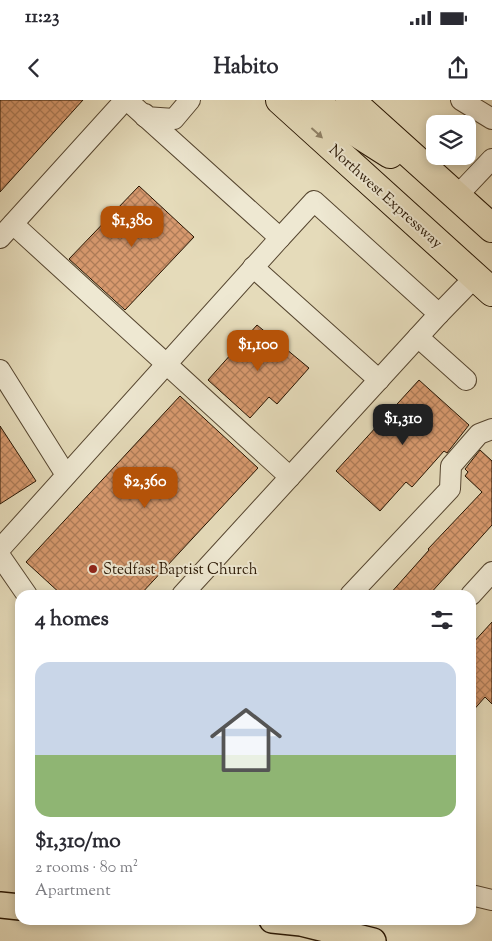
<!DOCTYPE html>
<meta charset="utf-8">
<style>
body{margin:0;font-family:"Sorts Mill Goudy",serif;background:#f2f2f3;color:#2b2b33;height:100vh;display:flex;flex-direction:column;font-size:19px;white-space:nowrap}
*{box-sizing:border-box;margin:0}
p{font-size:16px;color:#7c7c81}
.icon{flex:none;width:28px;height:28px;fill:none;stroke:currentColor;stroke-width:2;stroke-linecap:round;stroke-linejoin:round}
.map{position:relative;flex:1;overflow:hidden}
.panel{position:absolute;left:15px;top:490px;width:461px;height:335px;display:flex;flex-direction:column;background:#fff;border-radius:15px;box-shadow:0 2px 8px #0003}
.panel>*{flex:none}
.buttons{position:absolute;left:426px;top:15px;display:grid;gap:10px}
.buttons a{display:grid;place-items:center;width:50px;height:50px;border-radius:10px;background:#fff;box-shadow:0 2px 8px #0003;font-size:25px}
.price{position:absolute;translate:-50% -42px;padding:0 11px;border-radius:10px;background:#b45309;color:#fff;font-size:16px;line-height:32px;filter:drop-shadow(0 1px 2px #0008)}
.price::after{content:'';position:absolute;left:50%;top:30px;width:15px;height:11px;margin-left:-8px;background:inherit;clip-path:polygon(0 0,100% 0,50% 100%)}
.price.selected{background:#222;color:#fff}
ul{padding:0;list-style:none}
li{display:grid;align-content:center;gap:10px;height:265px;padding:0 20px}
li span{display:grid;place-items:center;height:155px;border-radius:15px;color:#555}
li>.icon{margin-inline-start:auto}
span .icon{width:90px;height:90px;fill:#fffc;stroke-width:1}
li b{font-size:21px}
h2{display:flex;justify-content:space-between;align-items:center;height:60px;padding:0 20px;font-size:21px}
.status{display:flex;justify-content:space-between;align-items:center;height:35px;padding:0 25px;background:#fff;direction:ltr}
.status svg{height:14px;fill:currentColor}
header{display:flex;justify-content:space-between;align-items:center;height:65px;padding:0 20px;background:#fff;font-size:22px;font-weight:800}
.map>svg:first-child{display:block}
</style>
<div class="status"><b>11:23</b><svg viewBox="0 0 49 12"><path d="M0 12V9h3v3zM5 12V6h3v6zM10 12V3h3v9zM15 12V0h3v12zM26 1h20v11H26zM47 4h2v5h-2z"/></svg></div>
<header><svg class="icon" aria-label="back" viewBox="0 0 24 24"><path d="M15 5l-7 7 7 7"/></svg>Habito<svg class="icon" aria-label="share" viewBox="0 0 24 24"><path d="M12 15V3M7 8l5-5 5 5M5 13v7h14v-7"/></svg></header>
<div class="map">
<svg width="492" height="841" viewBox="0 0 492 841">
<defs>
<pattern id="building-cross-hatch" width="8" height="8" patternUnits="userSpaceOnUse" patternTransform="scale(1.25)"><rect width="8" height="8" fill="#d7996e"/><path d="M0 0l8 8M0 8l8-8" fill="none" stroke="#ae7c58"/></pattern>
</defs>
<rect width="100%" height="100%" fill="#e5dbba"/>
<filter id="stains"><feTurbulence type="fractalNoise" baseFrequency=".004" numOctaves="4"/><feColorMatrix values="0 0 0 0 .2 0 0 0 0 .09 0 0 0 0 .02 0 0 0 .5 -.17"/></filter>
<radialGradient id="worn" r=".72"><stop offset=".6" stop-color="#630" stop-opacity="0"/><stop offset="1" stop-color="#630" stop-opacity=".3"/></radialGradient>
<g fill="url(#building-cross-hatch)" stroke="#271502">
<path d="M0 0H83L0 92Z"/>
<path d="M139 86 194 137 125 210 69 159Z"/>
<path d="M257 225 309 268 277 304 269 297 250 318 208 280Z"/>
<path d="M419 280 469 325 447 353 444 351 412 387 406 382 380 411 336 371Z"/>
<path d="M180 296 258 368 140 495H62L26 462Z"/>
<path d="M0 326 36 381 0 404Z"/>
<path d="M480 350 492 361V425L429 495H389L429 450 428 449 482 392 465 376 468 372 465 369Z"/>
<path d="M492 522V604L485 597 471 613V545Z"/>
</g>
<g fill="none" stroke-linecap="round" stroke-linejoin="round">
<g stroke="#564630" stroke-width="22">
<g id="minor">
<path d="M461 0 492 19"/>
<path d="M145 14V17L174 19 190 0"/>
<path d="M456 97 492 59"/>
<path d="M13 124 290 377"/>
<path d="M0 138 125 0"/>
<path d="M280 138 314 101 439 214"/>
<path d="M253 167 379 280"/>
<path d="M418 237 466 280"/>
<path d="M0 270 66 375"/>
<path d="M0 449 280 138 127 0"/>
<path d="M0 456 27 495"/>
<path d="M182 495 439 214 475 177"/>
<path d="M350 495 450 389 451 366 479 334 492 329"/>
<path d="M471 495 492 472"/>
<path d="M471 795 492 800"/>
</g>
</g>
<g stroke="#271502" stroke-width="28">
<g id="major">
<path d="M0 805 20 807"/>
<path d="M272 820 301 823 373 841"/>
</g>
</g>
<g stroke="#271502" stroke-width="30">
<g id="highway">
<path d="M280 0 492 192"/>
<path d="M315 0 335 19 390 54"/>
<path d="M350 0 492 128"/>
</g>
</g>
<use href="#minor" stroke="#eee8d2" stroke-width="20"/>
<use href="#major" stroke="#e5dbba" stroke-width="25"/>
<use href="#highway" stroke="#e5dbba" stroke-width="28"/>
</g>
<defs><path id="oneway-solid" d="M-6-.8H1V-3.2L6.5 0L1 3.2V.8H-6Z" transform="scale(1.25)"/></defs>
<use fill="#908267" href="#oneway-solid" transform="translate(317 33) rotate(42)"/>
<circle fill="#8f2418" stroke="#eee8d2" stroke-width="2" cx="93" cy="469" r="5"/>
<g text-anchor="middle" stroke-width="4" stroke-linejoin="round" paint-order="stroke">
<g font-size="15" fill="#271502" stroke="#eee8d2">
<text transform="translate(386 96) rotate(42)" y="5">Northwest Expressway</text>
</g>
<g font-size="15" fill="#271502" stroke="#eee8d2" text-anchor="start">
<text x="103" y="474">Stedfast Baptist Church</text>
</g>
</g>
<rect width="100%" height="100%" filter="url(#stains)"/>
<rect width="100%" height="100%" fill="url(#worn)"/>
</svg>
<div class="buttons">
<a><svg class="icon" aria-label="layers" viewBox="0 0 24 24"><path d="M12 4l9 5-9 5-9-5zM3 14l9 5 9-5"/></svg></a>
</div>
<b class="price" style="left:132px;top:148px">$1,380</b>
<b class="price" style="left:258px;top:272px">$1,100</b>
<b class="price selected" style="left:403px;top:346px">$1,310</b>
<b class="price" style="left:145px;top:409px">$2,360</b>
<section class="panel">
<h2>4 homes<svg class="icon" aria-label="filters" viewBox="0 0 24 24"><path d="M4 7h16M4 17h16"/><circle cx="9" cy="7" r="2"/><circle cx="15" cy="17" r="2"/></svg></h2>
<ul>
<li><span style="background:linear-gradient(#c9d6e8 60%,#8fb573 0)"><svg class="icon" aria-label="home" viewBox="0 0 24 24"><path d="M3 11l9-7 9 7M6 9v11h12V9"/></svg></span><div><b>$1,310/mo</b><p>2 rooms · 80 m²</p><p>Apartment</p></div></li>
</ul>
</section>
</div>
